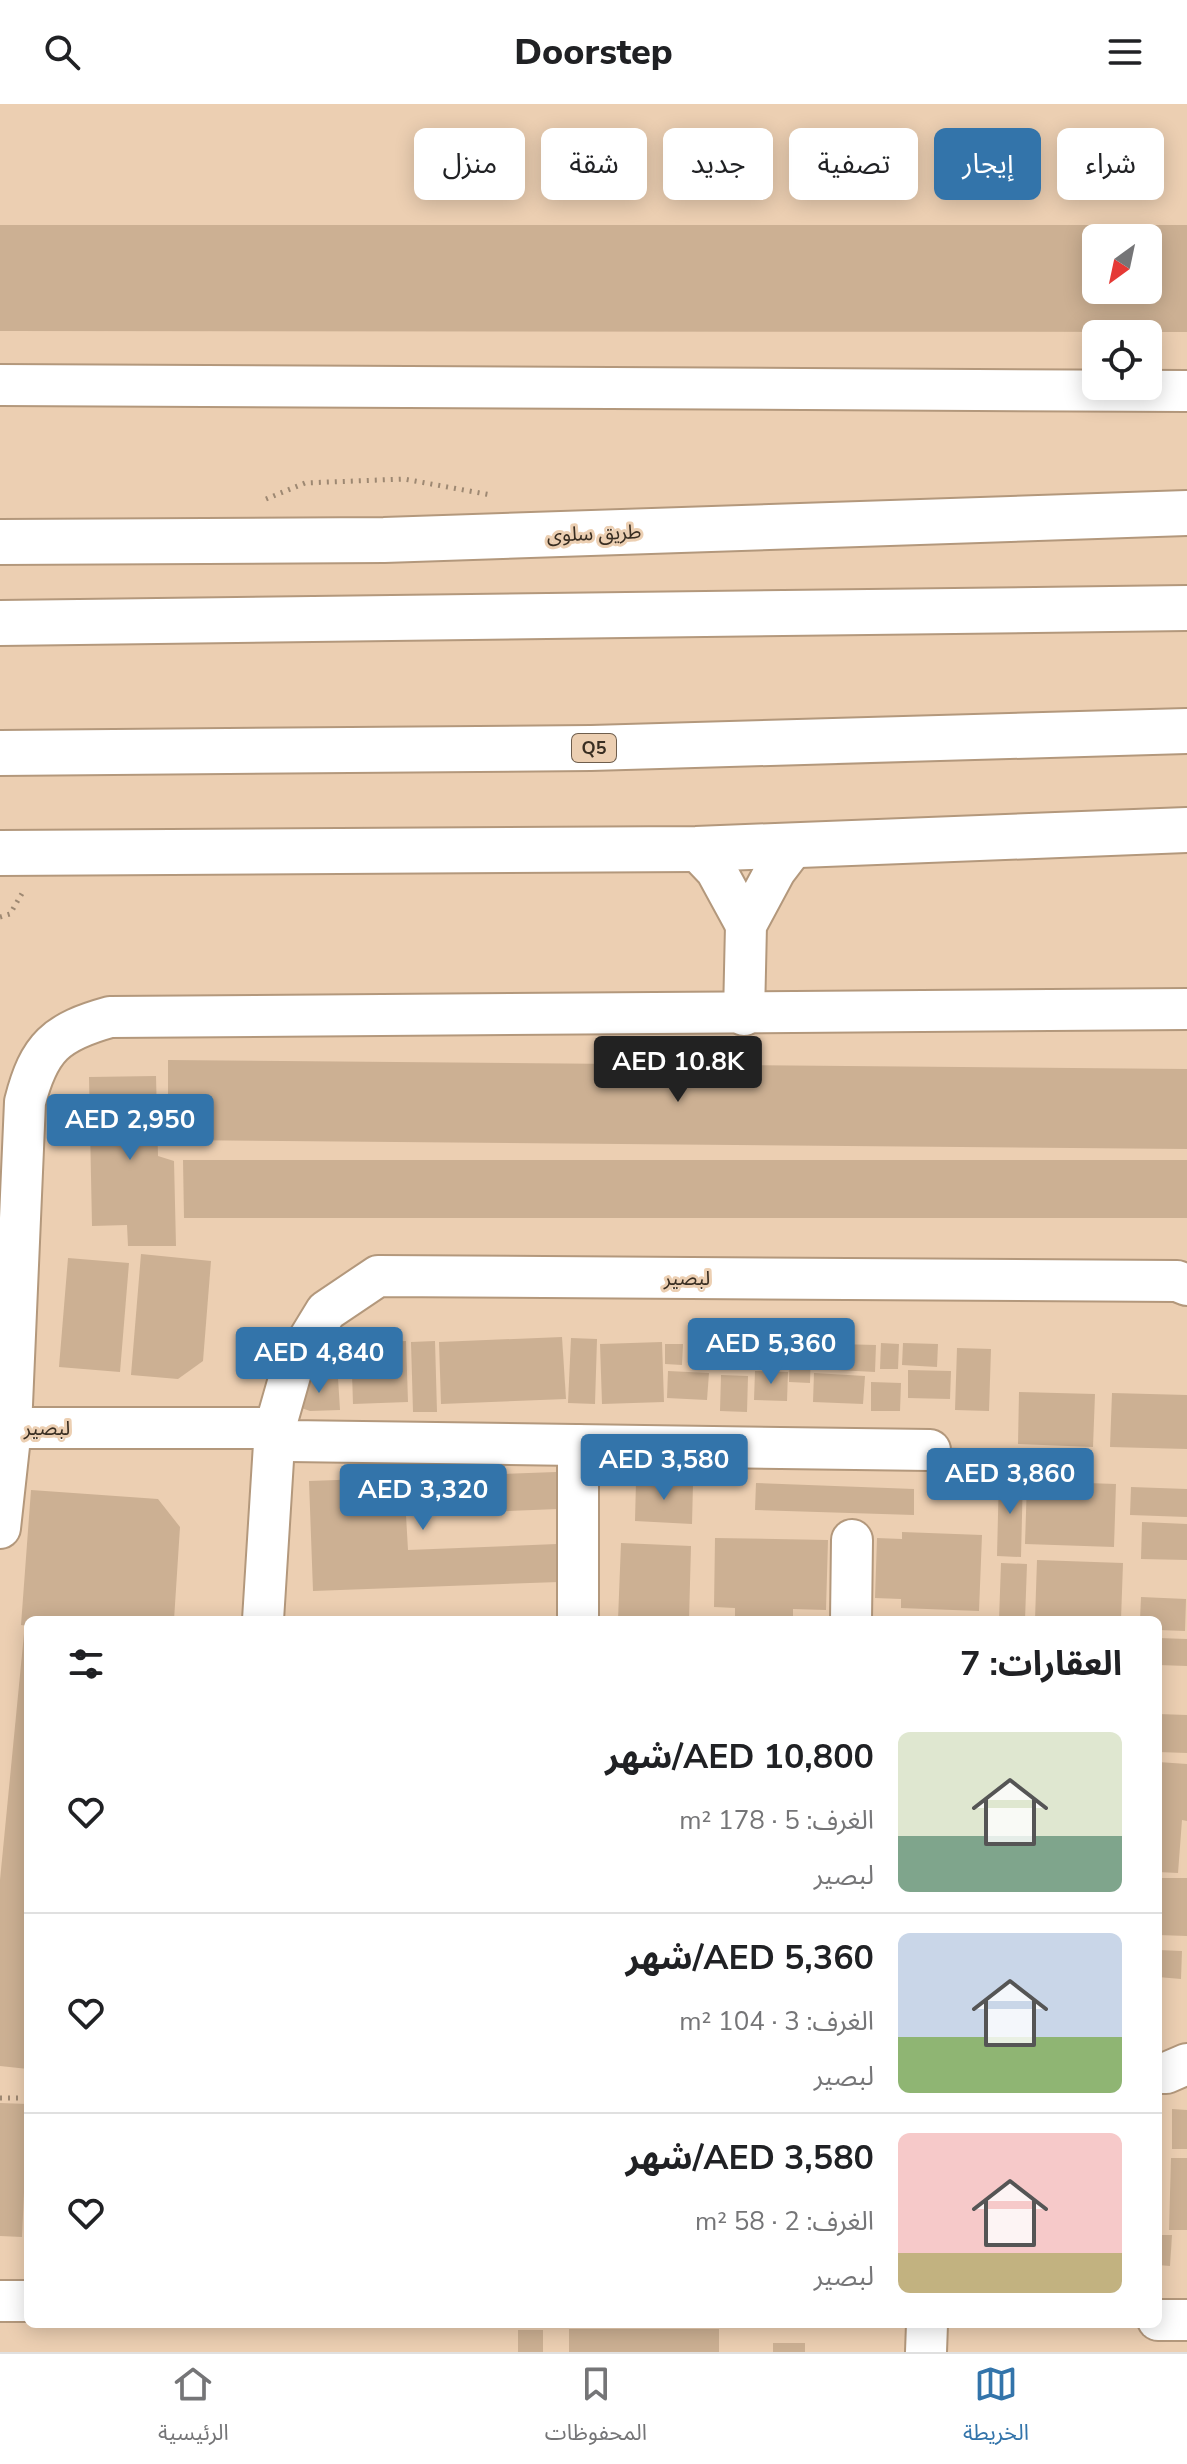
<!DOCTYPE html>
<html lang="ar">
<meta charset="utf-8">
<style>
body{margin:0;font-family:"Nunito Sans","Noto Sans Arabic",sans-serif;background:#f6f6f6;color:#202124;direction:rtl;height:100vh;display:flex;flex-direction:column;font-size:30px;white-space:nowrap}
*{box-sizing:border-box;margin:0}
p{font-size:26px;color:#757577}
.icon{flex:none;width:44px;height:44px;fill:none;stroke:currentColor;stroke-width:2;stroke-linecap:round;stroke-linejoin:round}
.map{position:relative;flex:1;overflow:hidden;direction:ltr}
.drawer{position:absolute;left:24px;top:1512px;width:1138px;height:712px;display:flex;flex-direction:column;background:#fff;border-radius:12px;box-shadow:0 4px 20px #0003;direction:rtl}
.drawer>*{flex:none}
.banner{position:absolute;left:24px;top:24px;width:1140px;height:72px;direction:rtl;display:flex;gap:16px}
.needle{width:52px;rotate:213deg}
.fabs{position:absolute;left:1082px;top:120px;display:grid;gap:16px}
.fabs a{display:grid;place-items:center;width:80px;height:80px;border-radius:12px;background:#fff;box-shadow:0 4px 20px #0003;font-size:40px}
.price{position:absolute;translate:-50% -68px;padding:0 18px;border-radius:8px;background:#3374aa;color:#fff;font-size:26px;line-height:52px;filter:drop-shadow(0 2px 4px #0008)}
.price::after{content:'';position:absolute;left:50%;top:48px;width:24px;height:18px;margin-left:-12px;background:inherit;clip-path:polygon(0 0,100% 0,50% 100%)}
.price.selected{background:#222;color:#fff}
ul{padding:0;list-style:none}
li{display:flex;align-items:center;gap:24px;height:200px;padding:0 40px}
li+li{border-top:2px solid #e0e0e0}
li span{display:grid;place-items:center;flex:none;width:224px;height:160px;border-radius:12px;color:#555}
li>.icon{margin-inline-start:auto}
span .icon{width:96px;height:96px;fill:#fffc;stroke-width:1}
li b{font-size:34px}
h2{display:flex;justify-content:space-between;align-items:center;height:96px;padding:0 40px;font-size:34px}
.tag{padding:0 28px;border-radius:12px;background:#fff;box-shadow:0 4px 20px #0003;font-size:28px;line-height:72px}
.tag.selected{background:#3374aa;color:#fff}
header{display:flex;justify-content:space-between;align-items:center;height:104px;padding:0 40px;background:#fff;font-size:36px;font-weight:800}
.tabs{display:flex;justify-content:space-around;align-items:center;height:112px;border-top:2px solid #e0e0e0;background:#fff;font-size:22px;color:#757577}
.tabs a{display:grid;justify-items:center;gap:4px}
.tabs .selected{color:#3374aa}
.map>svg:first-child{display:block}
</style>
<header><svg class="icon" aria-label="menu" viewBox="0 0 24 24"><path d="M4 6h16M4 12h16M4 18h16"/></svg>Doorstep<svg class="icon" aria-label="search" viewBox="0 0 24 24"><circle cx="10" cy="10" r="6"/><path d="M15 15l6 6"/></svg></header>
<div class="map">
<svg width="1187" height="2248" viewBox="0 0 1187 2248">
<rect width="100%" height="100%" fill="#eccfb2"/>
<g fill="#ccb093" fill-rule="evenodd">
<path d="M0 121H1187V228L0 227ZM1096 134H1148V186H1096Z"/>
<path d="M168 956 1187 965V1045L168 1036Z"/>
<path d="M156 972 158 1052 174 1057 176 1142H128L127 1121 92 1122 89 973Z"/>
<path d="M183 1056H1187V1114H184Z"/>
<path d="M141 1150 211 1157 203 1257 178 1275 131 1271Z"/>
<path d="M68 1154 129 1159 120 1268 59 1263Z"/>
<path d="M562 1233 566 1295 441 1300 439 1238Z"/>
<path d="M571 1234 597 1235 595 1300 568 1299Z"/>
<path d="M761 1235 784 1236 783 1262 760 1261Z"/>
<path d="M406 1237 408 1298 353 1300 351 1239Z"/>
<path d="M435 1237 437 1308H413L411 1238Z"/>
<path d="M662 1238 664 1298 602 1300 600 1240Z"/>
<path d="M881 1239 899 1240 898 1265H880Z"/>
<path d="M903 1239 938 1240 937 1263 902 1261Z"/>
<path d="M665 1240H683L682 1261 665 1260Z"/>
<path d="M726 1240 752 1241V1264L725 1263Z"/>
<path d="M837 1240 876 1241 875 1268 837 1266Z"/>
<path d="M689 1241 719 1242 718 1263 689 1262Z"/>
<path d="M957 1244 991 1245 989 1307 955 1306Z"/>
<path d="M790 1245 811 1246 810 1279 789 1278Z"/>
<path d="M908 1266 951 1267 950 1295 908 1294Z"/>
<path d="M668 1267 709 1269 707 1296 667 1294Z"/>
<path d="M755 1267 788 1268 787 1297 754 1296Z"/>
<path d="M814 1269 865 1272 863 1300 813 1298Z"/>
<path d="M721 1271 748 1272 747 1308 720 1307Z"/>
<path d="M338 1274 340 1306 310 1307 290 1300 309 1275Z"/>
<path d="M871 1278 901 1279 900 1307H871Z"/>
<path d="M1019 1288 1095 1290 1093 1343 1018 1340Z"/>
<path d="M1112 1289 1187 1291V1345L1110 1343Z"/>
<path d="M933 1343 991 1345 990 1392 932 1390Z"/>
<path d="M556 1368 558 1405 406 1411 408 1446 557 1440 559 1478 313 1487 309 1377Z"/>
<path d="M999 1370 1023 1371 1021 1453 997 1452Z"/>
<path d="M636 1377 693 1380 692 1420 635 1417Z"/>
<path d="M1027 1377 1116 1380 1114 1443 1025 1440Z"/>
<path d="M756 1379 914 1385V1411L755 1406Z"/>
<path d="M1131 1383 1187 1385V1413L1130 1411Z"/>
<path d="M31 1386 158 1395 180 1423 174 1516H28V1522L21 1521Z"/>
<path d="M1142 1418 1187 1420V1456L1141 1455Z"/>
<path d="M902 1428 982 1431 979 1507 901 1504V1495L875 1494 877 1434 902 1435Z"/>
<path d="M715 1434 828 1436 826 1506 793 1505V1516L735 1514V1504L714 1503Z"/>
<path d="M621 1439 691 1442 689 1516H618Z"/>
<path d="M1037 1456 1123 1459 1121 1516H1035Z"/>
<path d="M1001 1459 1027 1460 1025 1516H999Z"/>
<path d="M1141 1493 1186 1495 1185 1527 1158 1526V1516H1140Z"/>
<path d="M24 1530H28V1965L0 1962V1776Z"/>
<path d="M1158 1534 1187 1535V1562L1158 1561Z"/>
<path d="M1158 1610 1187 1611V1649L1158 1648Z"/>
<path d="M1158 1658 1187 1660V1717L1182 1716 1178 1769 1158 1768Z"/>
<path d="M1158 1774H1187V1832L1158 1831Z"/>
<path d="M1158 1846 1182 1847 1181 1875 1158 1873Z"/>
<path d="M0 1999 28 2000 22 2133 0 2132Z"/>
<path d="M1172 2005 1187 2006V2045H1172Z"/>
<path d="M1171 2054H1187V2126H1169Z"/>
<path d="M1158 2131H1172L1170 2162 1158 2161Z"/>
<rect x="569" y="2225" width="150" height="23"/>
<rect x="518" y="2226" width="25" height="22"/>
<rect x="773" y="2239" width="32" height="9"/>
</g>
<g fill="none" stroke-linecap="round" stroke-linejoin="round">
<g stroke="#b3987c" stroke-width="44">
<g id="minor">
<path d="M0 281 1187 287"/>
<path d="M696 745 716 766 746 821"/>
<path d="M744 911 746 821 775 767 794 742"/>
<path d="M275 1324H11L25 998C39 943 56 928 110 913L1187 905"/>
<path d="M275 1324 289 1337 930 1346"/>
<path d="M0 1424 11 1324 5 1297"/>
<path d="M263 1516 275 1324 293 1261 326 1207 378 1172 1177 1177 1187 1181"/>
<path d="M578 1516V1341"/>
<path d="M851 1516 852 1436"/>
<path d="M1158 1969H1166L1187 1960"/>
<path d="M0 2197H28"/>
<path d="M1158 2216H1187"/>
<path d="M926 2248 927 2220"/>
</g>
</g>
<g stroke="#b3987c" stroke-width="48">
<g id="major">
<path d="M0 438 384 436 1187 409"/>
<path d="M0 749 696 745 1187 726"/>
</g>
</g>
<g stroke="#b3987c" stroke-width="48">
<g id="highway">
<path d="M0 519 1187 504"/>
<path d="M0 649 591 644 1187 627"/>
</g>
</g>
<g stroke="#9d8872" stroke-width="5" stroke-dasharray="2 6" stroke-linecap="butt">
<path d="M266 395 305 379 404 375 491 391"/>
<path d="M0 813 10 810 24 786"/>
<path d="M0 1994H28"/>
</g>
<use href="#minor" stroke="#fff" stroke-width="40"/>
<use href="#major" stroke="#fff" stroke-width="44"/>
<use href="#highway" stroke="#fff" stroke-width="44"/>
</g>
<g text-anchor="middle" stroke-width="6" stroke-linejoin="round" paint-order="stroke">
<rect fill="#eccfb2" stroke="#6f5e4d" stroke-width="2" x="572" y="630" width="44" height="28" rx="6"/>
<g font-size="18" font-weight="bold" fill="#392e22">
<text x="594" y="650">Q5</text>
</g>
<g font-size="20" fill="#392e22" stroke="#eccfb2">
<text transform="translate(594 429) rotate(-2)" y="7">طريق سلوى</text>
<text x="687" y="1181">لبصير</text>
<text x="47" y="1331">لبصير</text>
</g>
</g>
</svg>
<div class="fabs">
<a><svg class="needle" viewBox="-14 -14 28 28"><path d="M0-13l5 13h-10z" fill="#e53935"/><path d="M0 13l5-13h-10z" fill="#757577"/></svg></a>
<a><svg class="icon" aria-label="locate" viewBox="0 0 24 24"><circle cx="12" cy="12" r="6"/><path d="M12 2v4M12 18v4M2 12h4M18 12h4"/></svg></a>
</div>
<b class="price selected" style="left:678px;top:1000px">AED 10.8K</b>
<b class="price" style="left:130px;top:1058px">AED 2,950</b>
<b class="price" style="left:771px;top:1282px">AED 5,360</b>
<b class="price" style="left:319px;top:1291px">AED 4,840</b>
<b class="price" style="left:664px;top:1398px">AED 3,580</b>
<b class="price" style="left:1010px;top:1412px">AED 3,860</b>
<b class="price" style="left:423px;top:1428px">AED 3,320</b>
<div class="banner">
<a class="tag">شراء</a>
<a class="tag selected">إيجار</a>
<a class="tag">تصفية</a>
<a class="tag">جديد</a>
<a class="tag">شقة</a>
<a class="tag">منزل</a>
</div>
<section class="drawer">
<h2>العقارات: 7<svg class="icon" aria-label="filters" viewBox="0 0 24 24"><path d="M4 7h16M4 17h16"/><circle cx="9" cy="7" r="2"/><circle cx="15" cy="17" r="2"/></svg></h2>
<ul>
<li><span style="background:linear-gradient(#dfe7d0 65%,#7fa58c 0)"><svg class="icon" aria-label="home" viewBox="0 0 24 24"><path d="M3 11l9-7 9 7M6 9v11h12V9"/></svg></span><div><b>AED 10,800/شهر</b><p>الغرف: 5 · 178 m²</p><p>لبصير</p></div><svg class="icon" aria-label="heart" viewBox="0 0 24 24"><path d="M12 20l-8-8c-3-5 5-10 8-4 3-6 11-1 8 4z"/></svg></li>
<li><span style="background:linear-gradient(#c9d6e8 65%,#8fb573 0)"><svg class="icon" aria-label="home" viewBox="0 0 24 24"><path d="M3 11l9-7 9 7M6 9v11h12V9"/></svg></span><div><b>AED 5,360/شهر</b><p>الغرف: 3 · 104 m²</p><p>لبصير</p></div><svg class="icon" aria-label="heart" viewBox="0 0 24 24"><path d="M12 20l-8-8c-3-5 5-10 8-4 3-6 11-1 8 4z"/></svg></li>
<li><span style="background:linear-gradient(#f6c9c9 75%,#c2b280 0)"><svg class="icon" aria-label="home" viewBox="0 0 24 24"><path d="M3 11l9-7 9 7M6 9v11h12V9"/></svg></span><div><b>AED 3,580/شهر</b><p>الغرف: 2 · 58 m²</p><p>لبصير</p></div><svg class="icon" aria-label="heart" viewBox="0 0 24 24"><path d="M12 20l-8-8c-3-5 5-10 8-4 3-6 11-1 8 4z"/></svg></li>
</ul>
</section>
</div>
<nav class="tabs">
<a class="selected"><svg class="icon" aria-label="map" viewBox="0 0 24 24"><path d="M3 6l6-2 6 2 6-2v14l-6 2-6-2-6 2zM9 4v14M15 6v14"/></svg>الخريطة</a>
<a><svg class="icon" aria-label="saved" viewBox="0 0 24 24"><path d="M7 4h10v16l-5-4-5 4z"/></svg>المحفوظات</a>
<a><svg class="icon" aria-label="home" viewBox="0 0 24 24"><path d="M3 11l9-7 9 7M6 9v11h12V9"/></svg>الرئيسية</a>
</nav>
